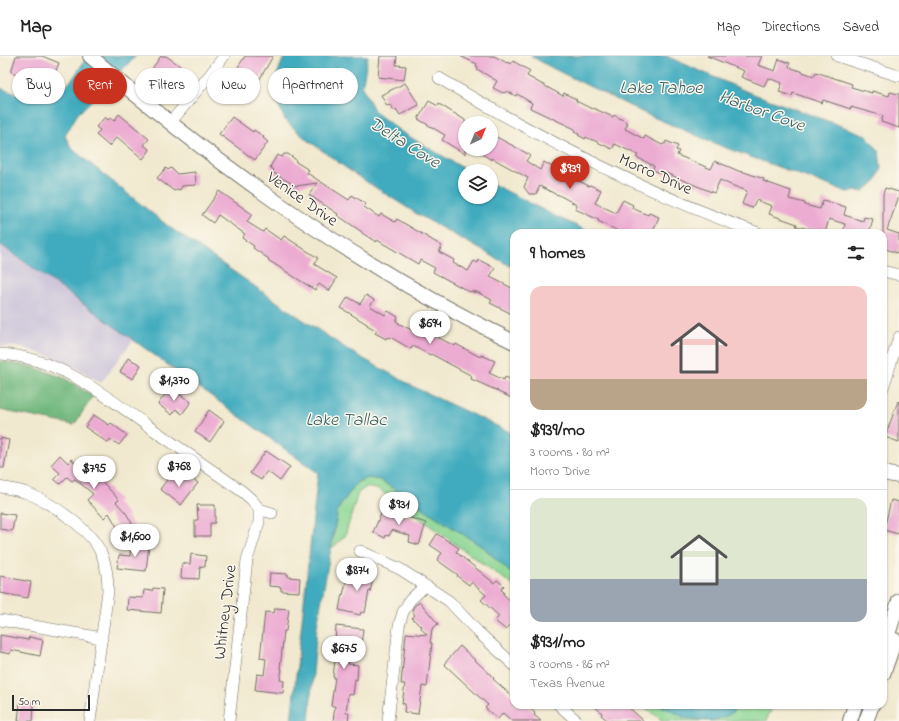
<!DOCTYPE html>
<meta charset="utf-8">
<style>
body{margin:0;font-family:"Indie Flower",sans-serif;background:#f6f6f6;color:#222;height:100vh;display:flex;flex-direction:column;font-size:15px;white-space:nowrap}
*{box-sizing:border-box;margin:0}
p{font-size:13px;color:#767676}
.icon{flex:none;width:22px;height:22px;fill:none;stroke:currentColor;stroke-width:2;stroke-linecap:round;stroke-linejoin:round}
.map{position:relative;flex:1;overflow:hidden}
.panel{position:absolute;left:510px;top:173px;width:377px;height:480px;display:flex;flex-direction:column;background:#fff;border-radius:12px;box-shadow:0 1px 3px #0004}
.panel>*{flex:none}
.guide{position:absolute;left:12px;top:12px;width:380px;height:36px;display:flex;gap:8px}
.needle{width:26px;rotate:43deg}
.tools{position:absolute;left:458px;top:60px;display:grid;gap:8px}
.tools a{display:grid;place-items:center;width:40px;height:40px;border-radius:50%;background:#fff;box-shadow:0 1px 3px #0004;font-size:20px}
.scale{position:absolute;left:12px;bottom:10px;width:78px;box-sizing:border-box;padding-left:4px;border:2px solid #2b2b2b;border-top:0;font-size:11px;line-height:14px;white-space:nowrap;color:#2b2b2b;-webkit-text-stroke:3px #fbf7ec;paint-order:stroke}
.price{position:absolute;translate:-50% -34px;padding:0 9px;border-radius:14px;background:#fff;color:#222;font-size:13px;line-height:26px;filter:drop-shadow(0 1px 2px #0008)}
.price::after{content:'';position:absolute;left:50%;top:24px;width:12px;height:9px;margin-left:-6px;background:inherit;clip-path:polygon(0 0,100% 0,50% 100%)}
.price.selected{background:#c8321e;color:#fff}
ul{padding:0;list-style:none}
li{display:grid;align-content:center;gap:8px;height:212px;padding:0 20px}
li+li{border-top:1px solid #e0e0e0}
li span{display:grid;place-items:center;height:124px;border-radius:12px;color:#555}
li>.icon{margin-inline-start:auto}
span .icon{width:72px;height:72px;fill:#fffc;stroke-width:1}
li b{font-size:17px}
h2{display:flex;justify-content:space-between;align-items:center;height:48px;padding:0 20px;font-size:17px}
.tag{padding:0 14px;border-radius:18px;background:#fff;box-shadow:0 1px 3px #0004;font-size:14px;line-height:36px}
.tag.selected{background:#c8321e;color:#fff}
header{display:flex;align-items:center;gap:24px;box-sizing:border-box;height:56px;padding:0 20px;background:#fff;border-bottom:1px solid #e0e0e0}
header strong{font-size:19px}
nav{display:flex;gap:22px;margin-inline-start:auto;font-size:14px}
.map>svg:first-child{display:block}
</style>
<header>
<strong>Map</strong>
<nav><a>Map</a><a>Directions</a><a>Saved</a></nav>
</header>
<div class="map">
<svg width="899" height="665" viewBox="0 0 899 665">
<rect width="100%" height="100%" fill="#fbf7ec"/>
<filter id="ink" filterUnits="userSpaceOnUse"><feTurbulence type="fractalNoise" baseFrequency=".025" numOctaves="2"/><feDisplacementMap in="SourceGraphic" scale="8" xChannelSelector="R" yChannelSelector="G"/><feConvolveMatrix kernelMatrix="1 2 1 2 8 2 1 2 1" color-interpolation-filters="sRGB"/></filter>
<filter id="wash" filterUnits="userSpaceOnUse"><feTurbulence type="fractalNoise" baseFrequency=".012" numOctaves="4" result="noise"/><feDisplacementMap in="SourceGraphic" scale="16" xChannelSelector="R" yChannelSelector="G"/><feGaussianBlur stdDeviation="0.9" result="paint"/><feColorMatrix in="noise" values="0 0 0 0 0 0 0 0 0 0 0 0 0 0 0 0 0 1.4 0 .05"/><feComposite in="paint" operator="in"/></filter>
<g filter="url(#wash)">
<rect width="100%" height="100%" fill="#f1e9cf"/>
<path fill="#c8c0d8" d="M0 188 133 284 101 327 84 316 55 302 20 291 0 290Z"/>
<g fill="#8ad693" stroke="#5a805f">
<path d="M368 422 380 424 484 492 514 520V530L380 434 366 431 358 437 345 480 331 493 338 453 357 426Z"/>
<path d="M642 649H660L686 662 729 659 741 649H773L766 665H663Z"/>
</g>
<path fill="#6fb77d" stroke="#4d7154" d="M0 305 34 311 64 322 93 340 74 369 0 354Z"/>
<g fill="#3fabbe" stroke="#356b74">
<path d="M88 0H136L77 59 65 80 72 93 168 170 296 259 353 297 418 333 514 378V520L484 492 380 424 368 422 357 426 338 453 317 570 309 665H291L318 417 0 188V32C10 36 35 45 45 43 53 41 62 34 68 28 76 20 81 9 88 0Z"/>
<path d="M285 0H368L362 31 375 56 400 75 468 115H465V141H491V127L553 159 592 177H514V212L503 206 417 158 353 117 305 82 285 64 277 46 274 26 282 6Z"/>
<path d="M531 0H666L748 36 866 79 879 95 881 112 876 126 863 135 847 136 726 92 646 58 554 13Z"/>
<path d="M660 649H741L729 659 712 665 686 662Z"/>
</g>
<g id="blocks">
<g fill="#ecacd2">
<path d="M16 0H42L59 7 52 25 24 13 23 20 11 16Z"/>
<path d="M161 0H166L185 13 176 25 168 19 162 27 149 17Z"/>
<path d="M245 0H273L247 45 236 39 239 35 228 27Z"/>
<path d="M380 0H397L396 9 406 10 404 24 378 21Z"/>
<path d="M460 0H494L507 7 508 6 511 8 513 5 530 15 527 20 563 40 564 37 577 44 576 45 592 53 593 52 613 61 614 59 628 67 625 73 644 83 645 80 662 89 663 88H665L666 85 678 90 676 94 679 95 677 99 711 113 715 105 741 116V115L764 123 763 125 791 135 789 143 805 147V149L820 153 823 144 846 151 844 159 863 165 864 161 873 163 869 177H843L845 168 829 163 825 177 809 172V173L796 170 797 168 769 158 772 150 756 144 752 152 742 148 747 135 731 129 720 124 714 137 666 117 665 119 653 114 654 110 636 101 638 99 615 88 612 93 593 84H592L586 81 585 83 578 79 579 78 574 76 575 73 530 52 532 47 517 38 516 40 507 35 506 37 504 36 503 37 493 32 497 25 477 13 478 11 476 10 477 8Z"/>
<path d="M707 0H762L758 9 775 15 779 3 790 7 789 11 814 20 816 16 852 28 851 31 872 37V35L889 40 890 36 899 38V72L881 66 883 60 851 51V53L823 44 822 47 793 37 792 40 779 36 782 27 768 22 764 30 741 21 744 15Z"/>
<path d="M405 27 419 49 400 59 396 53 394 55 390 49 387 50 381 39Z"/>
<path d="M429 45 438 50 439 48 465 64V98L442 84 445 79 418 63Z"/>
<path d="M119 58 149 83 144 89 150 94 143 103 117 81 109 90 96 79 100 74 96 71 105 61 108 64 110 62 114 65Z"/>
<path d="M232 61 253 76 254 74 264 81 263 82 268 86 255 104 219 78Z"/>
<path d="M491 78 530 99 526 105 540 114 544 106 554 112 552 116 569 125 571 121 589 130 590 129 601 134 595 147 616 157 623 144 633 149 632 152 648 159 649 157 659 161 652 177H622L598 165 599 164 575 153 577 149 557 138V139L540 130 536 138H529L524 131 528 122 492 102V104L473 93H491Z"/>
<path d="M284 98H288L295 103 296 106 309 114 307 117 349 144 352 139 366 148 364 151 379 161 381 158 395 166 397 163 442 190 439 196 454 204 453 207 468 215 474 205 478 207 479 204 495 212 490 221 514 233V259L490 247 492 244 475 235V237L471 235 470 236 433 216 435 212 420 204 418 208 377 184 376 186 362 177V176L337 159 338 158 309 139 317 127 296 130 272 116 274 114 270 111 277 99 282 101Z"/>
<path d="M166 112 168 114 171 112 177 118 195 116 196 129 182 130 180 134 177 133 174 135 157 122Z"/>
<path d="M885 132 899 136V140L887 174 899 178V191L897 197 883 192V138Z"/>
<path d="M219 135 252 158 247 166 263 176 265 173 281 184 284 180 318 202 314 208 337 222 329 235 319 228 315 234 268 204 269 203 253 192 254 190 242 182 245 178 218 159 213 167 202 159Z"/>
<path d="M366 239 374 244 370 250 385 259 388 255 398 261 396 265 399 267H398L415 276 420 267 428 272 426 274 439 281V282L455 290 456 288 480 301 481 299 495 305 489 317 504 324 505 321 514 325V343L498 336V335L471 323 472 320 431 298 430 299 413 290 411 293 390 281V282L387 281 386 283 375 277 377 275 367 269V268L341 252 348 241 360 248Z"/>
<path d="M128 302 141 309 133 323 120 316Z"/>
<path d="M170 332 191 346 182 358 176 353 172 359 158 348Z"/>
<path d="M898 345 899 346V386L885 381Z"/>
<path d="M209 354 224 365 210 386 195 376Z"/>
<path d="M94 359 109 369 111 367 127 379 119 389 110 383 108 387 85 371Z"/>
<path d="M0 382 9 384 4 412H0Z"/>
<path d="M266 395 290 411 280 425 267 415 261 424 250 417Z"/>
<path d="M60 399 68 407 71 403 83 413 90 405 104 416 99 422 119 444 116 446 126 457 134 471 121 478 109 457 104 462 87 444 93 438 75 423 72 425 67 421 60 428 54 423 60 417 51 409Z"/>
<path d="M185 417 198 427 181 449 160 433 170 420 179 426Z"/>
<path d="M891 444 899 446V472L898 478 884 474Z"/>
<path d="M197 449H215V467H210V480H195V464H198Z"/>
<path d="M384 451 405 460 426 467 419 489 409 486 410 480 392 474 389 480 386 479 385 482 373 476Z"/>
<path d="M0 457 15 459 12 475 0 473Z"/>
<path d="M437 478 459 492 456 496 494 527 497 524 504 530 501 534 504 536 503 538 514 548V564L506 574 495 565 499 560 481 544 486 539 471 526 469 529 457 520 458 519 437 504 442 497 430 489Z"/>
<path d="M131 486 149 488 146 515 117 512 119 499 130 500Z"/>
<path d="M191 498 206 500 205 511 200 510 199 523 181 522 182 507 190 508Z"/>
<path d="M363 513 375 515 370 536 369 535 365 557 361 556 360 559 339 554 342 538 343 539 348 518 354 519 355 514 362 516Z"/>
<path d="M270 517 288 518V521L300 522 299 536 281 535V531L269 530Z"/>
<path d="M0 520 31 526 28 542 0 537Z"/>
<path d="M153 532 163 533 161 557 127 554 128 541 143 542 144 534 152 535Z"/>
<path d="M420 546 438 568 432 573 430 587H432L427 631 422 630 418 658 404 656 405 648 402 647 405 628H401L406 577 427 579 421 572 422 570 419 569 412 562 415 559 412 555 414 550Z"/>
<path d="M275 552 289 553 286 575H284L280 613H282L280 624 284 625 283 637 255 634 257 618 264 619 266 603 260 602 265 556 274 557Z"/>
<path d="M336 570 363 573 361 590 350 589 348 608 358 609 357 624 355 623 353 639 348 638 346 657H349L348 665H333L335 650H331L335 621H333L337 588H335Z"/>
<path d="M0 579 28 584 29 581 43 584 40 600 11 594 10 598 0 596Z"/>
<path d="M460 590 494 622 493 623 514 642V649H526L535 657 534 659 541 665H512L503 657 498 663 485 652 488 649 444 608Z"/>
<path d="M20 646 34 647 33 665H18Z"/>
<path d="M593 649H626L644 665H608L601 659 602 657Z"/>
</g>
</g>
</g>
<g filter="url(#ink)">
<use href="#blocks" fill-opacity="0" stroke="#706e64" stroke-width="1"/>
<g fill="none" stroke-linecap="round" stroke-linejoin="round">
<g stroke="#706e64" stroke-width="12">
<g id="minor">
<path d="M837 0 899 20"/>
<path d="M439 22C541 83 646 137 758 177"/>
<path d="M170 67 209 20 224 0"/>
<path d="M883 215 899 219"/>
<path d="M0 298C57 301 103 338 148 370 180 392 211 414 243 436L252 444 259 453 272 457"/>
<path d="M883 332 899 281"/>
<path d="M0 431C9 433 19 434 27 437 52 447 92 474 102 499 107 511 108 522 108 535L90 665"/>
<path d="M360 495 400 513 449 545 478 576 514 609"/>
<path d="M0 564 102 582"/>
<path d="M559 649 577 665"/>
<path d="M229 665 247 504 259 466V453"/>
<path d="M388 665 399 570 403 556 410 544 425 530"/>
</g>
</g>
<g stroke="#706e64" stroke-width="16">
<g id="tertiary">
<path d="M90 0C219 112 360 212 514 286"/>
<path d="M883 417 899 420"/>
<path d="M883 593 899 545"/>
<path d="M883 618 895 584"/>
<path d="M850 665 855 649"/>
<path d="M866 665 872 649"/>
</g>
</g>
<use href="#minor" stroke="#fff" stroke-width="11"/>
<use href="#tertiary" stroke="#fff" stroke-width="14"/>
</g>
</g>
<g text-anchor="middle" stroke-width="3" stroke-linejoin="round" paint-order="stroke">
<g font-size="17" fill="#2b2b2b" stroke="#fbf7ec">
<text transform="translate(656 117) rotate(24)" y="6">Morro Drive</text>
<text transform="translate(303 142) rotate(35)" y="6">Venice Drive</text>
<text transform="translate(224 556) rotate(-83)" y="6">Whitney Drive</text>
</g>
<g font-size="18" font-style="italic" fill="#335e66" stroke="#fbf7ec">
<text x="661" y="37">Lake Tahoe</text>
<text transform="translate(762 54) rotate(20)" y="6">Harbor Cove</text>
<text transform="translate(405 86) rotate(32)" y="6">Delta Cove</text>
<text x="346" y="369">Lake Tallac</text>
</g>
</g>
</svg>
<div class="tools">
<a><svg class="needle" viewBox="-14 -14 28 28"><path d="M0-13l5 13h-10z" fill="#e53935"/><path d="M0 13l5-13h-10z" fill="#767676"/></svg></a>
<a><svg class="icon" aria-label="layers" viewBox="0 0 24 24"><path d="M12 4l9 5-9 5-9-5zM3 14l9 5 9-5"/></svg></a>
</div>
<div class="scale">50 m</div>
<b class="price selected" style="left:570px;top:134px">$939</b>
<b class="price" style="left:430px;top:289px">$694</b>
<b class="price" style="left:174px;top:346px">$1,370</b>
<b class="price" style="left:179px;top:432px">$768</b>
<b class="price" style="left:94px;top:434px">$795</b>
<b class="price" style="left:399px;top:470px">$931</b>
<b class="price" style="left:135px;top:502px">$1,600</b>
<b class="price" style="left:357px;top:536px">$874</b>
<b class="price" style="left:344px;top:614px">$675</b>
<div class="guide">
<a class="tag">Buy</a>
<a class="tag selected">Rent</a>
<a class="tag">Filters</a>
<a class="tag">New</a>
<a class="tag">Apartment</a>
</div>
<section class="panel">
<h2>9 homes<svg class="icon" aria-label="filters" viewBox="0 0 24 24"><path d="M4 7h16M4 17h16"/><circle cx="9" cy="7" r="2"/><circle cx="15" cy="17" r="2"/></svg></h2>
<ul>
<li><span style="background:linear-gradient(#f6c9c9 75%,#b9a48a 0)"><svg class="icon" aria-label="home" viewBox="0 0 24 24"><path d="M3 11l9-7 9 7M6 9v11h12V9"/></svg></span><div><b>$939/mo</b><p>3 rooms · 80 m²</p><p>Morro Drive</p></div></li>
<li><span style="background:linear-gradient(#dfe7d0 65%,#9aa5b1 0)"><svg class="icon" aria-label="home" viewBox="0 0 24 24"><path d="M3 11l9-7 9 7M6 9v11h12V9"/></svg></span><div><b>$931/mo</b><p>3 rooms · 86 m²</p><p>Texas Avenue</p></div></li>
</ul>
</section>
</div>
